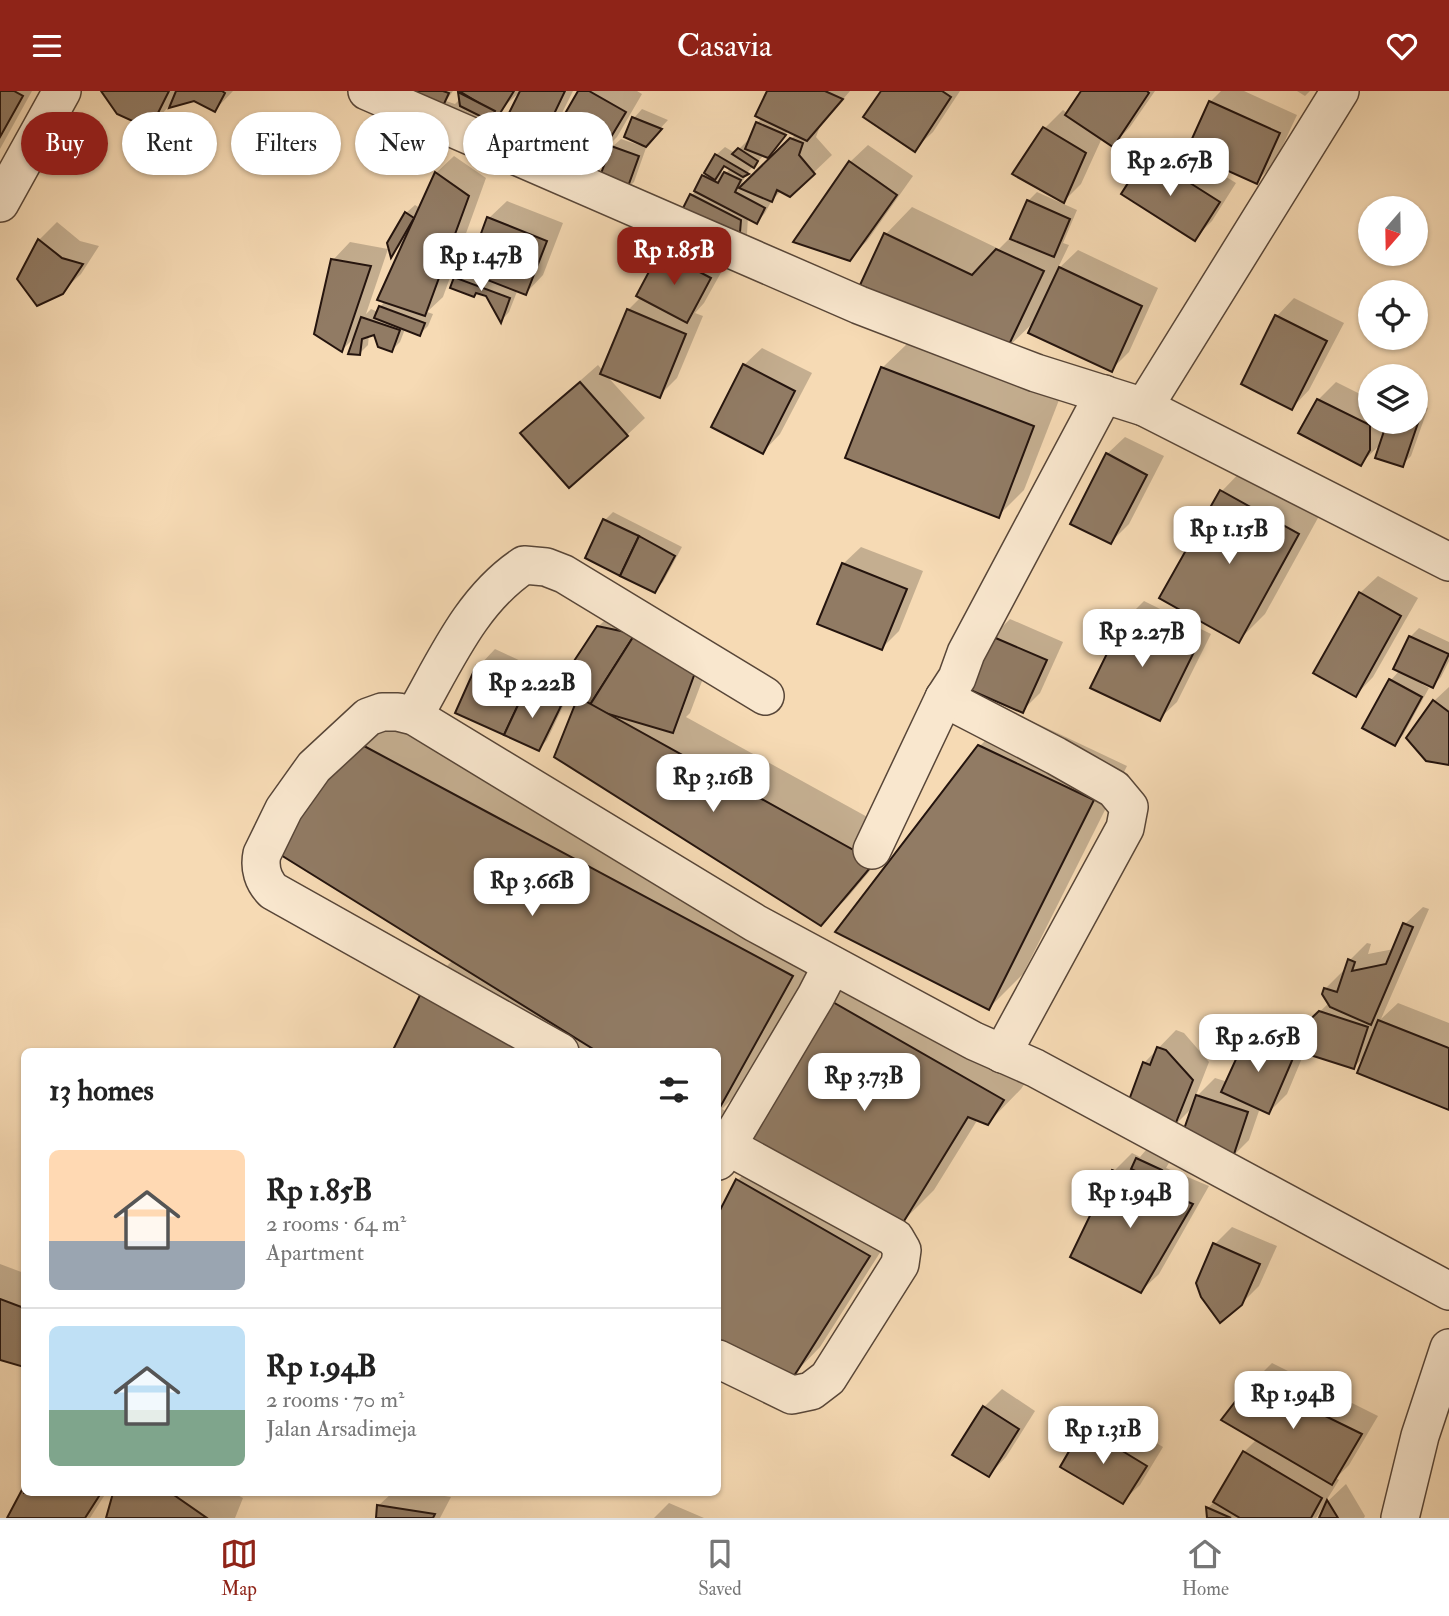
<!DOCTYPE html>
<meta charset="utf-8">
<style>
body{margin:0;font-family:"IM FELL Double Pica",serif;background:#f6f6f6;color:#222;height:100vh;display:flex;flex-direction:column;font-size:26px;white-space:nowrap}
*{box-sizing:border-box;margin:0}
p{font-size:23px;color:#767676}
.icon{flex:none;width:38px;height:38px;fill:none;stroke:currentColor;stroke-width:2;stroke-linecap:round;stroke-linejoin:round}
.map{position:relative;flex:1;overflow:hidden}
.details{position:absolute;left:21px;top:957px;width:700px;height:448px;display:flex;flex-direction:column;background:#fff;border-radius:10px;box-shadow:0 2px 5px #0004}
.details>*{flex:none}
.banner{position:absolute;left:21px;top:21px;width:700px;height:63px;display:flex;gap:14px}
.needle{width:46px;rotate:200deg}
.tools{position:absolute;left:1358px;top:105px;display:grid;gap:14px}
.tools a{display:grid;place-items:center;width:70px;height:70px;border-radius:50%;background:#fff;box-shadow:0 2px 5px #0004;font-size:35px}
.price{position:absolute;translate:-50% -60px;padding:0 16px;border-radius:14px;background:#fff;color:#222;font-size:23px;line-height:46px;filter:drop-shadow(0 2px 4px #0008)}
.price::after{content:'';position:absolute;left:50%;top:42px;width:21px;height:16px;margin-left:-10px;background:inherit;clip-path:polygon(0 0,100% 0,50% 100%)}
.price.on{background:#8f2418;color:#fff}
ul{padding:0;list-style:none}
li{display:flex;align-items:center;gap:21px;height:175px;padding:0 28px}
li+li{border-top:2px solid #e0e0e0}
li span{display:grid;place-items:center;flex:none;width:196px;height:140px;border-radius:10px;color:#555}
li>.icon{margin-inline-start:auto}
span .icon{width:84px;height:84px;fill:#fffc;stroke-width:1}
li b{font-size:30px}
h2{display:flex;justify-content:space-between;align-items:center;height:84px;padding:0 28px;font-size:30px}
.chip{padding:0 24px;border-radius:32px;background:#fff;box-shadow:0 2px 5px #0004;font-size:24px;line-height:63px}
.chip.on{background:#8f2418;color:#fff}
header{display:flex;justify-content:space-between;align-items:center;height:91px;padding:0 28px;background:#8f2418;color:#fff;font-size:32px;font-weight:600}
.tabs{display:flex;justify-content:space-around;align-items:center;height:98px;border-top:2px solid #e0e0e0;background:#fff;font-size:19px;color:#767676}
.tabs a{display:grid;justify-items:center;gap:4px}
.tabs .on{color:#8f2418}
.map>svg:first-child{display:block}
</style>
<header><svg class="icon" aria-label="menu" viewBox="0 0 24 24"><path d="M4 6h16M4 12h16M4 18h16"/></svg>Casavia<svg class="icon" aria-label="heart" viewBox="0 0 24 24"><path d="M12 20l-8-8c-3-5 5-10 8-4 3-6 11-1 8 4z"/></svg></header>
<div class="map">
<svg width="1449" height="1427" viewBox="0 0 1449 1427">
<rect width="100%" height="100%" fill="#f6dab4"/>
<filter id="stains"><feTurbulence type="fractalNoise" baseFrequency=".00286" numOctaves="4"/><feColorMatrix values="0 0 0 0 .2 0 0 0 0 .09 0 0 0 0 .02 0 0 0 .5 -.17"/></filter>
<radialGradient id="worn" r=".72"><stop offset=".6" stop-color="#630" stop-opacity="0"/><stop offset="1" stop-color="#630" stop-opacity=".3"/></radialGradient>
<g fill="#0003" fill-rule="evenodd">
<path d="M0 0H32L0 58Z"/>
<path d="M103 0H233L215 19 194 8 169 15 150 36Z"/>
<path d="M416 0H453L446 10 455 13 460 8V2L461 0H521L498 21 491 38Z"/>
<path d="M522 0H573L561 24 543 42Z"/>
<path d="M580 0H637L642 3 617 46 599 64 594 75 585 84 571 78 579 59 584 54 579 52 568 65 555 46 560 40Z"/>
<path d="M769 0H850L820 35 816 46 832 64 790 104 781 100 772 109 765 122 757 131 748 126 747 143 739 151 682 122 716 64 725 56 735 62 747 50 750 51 757 32 762 27ZM789 39 796 43 745 94 742 92 747 82 764 64 776 56ZM726 74 731 77 725 83 721 81Z"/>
<path d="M883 0H960L933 41 915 58Z"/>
<path d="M1083 0H1155L1130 36 1113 54 1102 47 1081 93 1064 110 1014 82 1045 37 1063 19 1068 23Z"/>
<path d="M1221 0H1244L1297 24 1274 73 1256 91 1196 64 1194 66 1236 92 1212 130 1194 148 1124 103 1148 65 1165 47 1187 61 1210 11Z"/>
<path d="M1297 0H1310L1305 5Z"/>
<path d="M642 18 668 29 643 56 646 57 634 91 625 99 612 56 621 48 642 55 643 53 634 27Z"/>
<path d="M868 54 913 85 867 150 849 168 850 71Z"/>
<path d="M454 65 486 87 443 206 427 221 433 223 428 235 420 243 405 238 400 251 392 259 375 242 369 244 368 254 360 262 356 245 342 259 333 169 350 151 388 158 366 223 371 218 378 221 380 216 385 210 404 151 392 163 406 122 415 114 420 117 436 82Z"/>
<path d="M1037 101 1077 119 1063 152 1069 154 1057 179 1078 159 1158 197 1129 261 1111 279 1036 229 1004 260 862 193 886 143 912 116 999 158 1015 142 1028 110Z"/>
<path d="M507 110 563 132 543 184 526 202 518 198 509 221 502 229 487 204 478 200 474 204 455 187 464 179 469 181 489 127Z"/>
<path d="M57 131 80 150 99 155 81 183 62 201 19 188 39 149Z"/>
<path d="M679 143 728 169 704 212 695 222 703 225 677 287 659 305 606 284 645 327 627 344 523 342 540 325 598 274 603 280 628 219 641 206 662 161Z"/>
<path d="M1294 207 1344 232 1309 299 1292 317 1277 225Z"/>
<path d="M909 251 1059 309 1024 399 998 425 882 277Z"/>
<path d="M762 257 812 282 780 343 763 361 744 274Z"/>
<path d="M1336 291 1370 308V331H1387L1388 335 1389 331H1416V313L1428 317 1411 365 1402 374 1383 351 1360 373 1301 342 1318 309Z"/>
<path d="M1125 346 1164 365 1129 433 1111 451 1107 363Z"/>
<path d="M1248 373 1324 416 1265 523 1239 549 1162 506 1222 400Z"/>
<path d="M613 421 682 456 663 491 654 500 605 429Z"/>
<path d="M861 456 923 480 899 540 882 557 843 473Z"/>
<path d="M1378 485 1418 507 1373 586 1356 604 1360 502Z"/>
<path d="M1144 510 1211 543 1177 611 1159 628 1127 527Z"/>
<path d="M616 518 713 561 690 622 686 626 900 744 847 807 821 833 580 605H568L547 649 539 658 478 576 495 558 542 580 537 591 556 600 598 536Z"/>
<path d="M1010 528 1063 551 1040 602 1023 619 992 546Z"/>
<path d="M1419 537 1449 551V570L1441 586 1433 595 1423 590 1422 593 1429 597 1403 644 1395 652 1365 636 1391 589 1400 579 1410 546Z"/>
<path d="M1449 596V673L1434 610Z"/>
<path d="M386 615 825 851 745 995 722 1018 731 1023 718 1043V961H394L427 895 453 869 279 761Z"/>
<path d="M1013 621 1127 675 1023 883 989 917 980 655Z"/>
<path d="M1423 816 1429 818 1381 928 1398 912 1449 932V1017L1367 963 1354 976 1305 960 1287 1003 1269 1021 1260 1017 1249 1049 1231 1067 1193 1016 1172 1037 1144 972 1176 939 1184 942 1209 971 1195 1007 1215 987 1228 991 1248 945 1266 927 1298 941 1329 912 1325 898 1343 880 1345 881 1350 869 1367 852 1371 853 1368 863 1394 858 1405 833Z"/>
<path d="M859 873 1037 974 1021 998 988 1032 978 1028 934 1099 895 1138 820 1256 794 1283 718 1259V1127L738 1089 765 1062 825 907Z"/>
<path d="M1146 1059 1170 1070 1166 1077 1209 1095 1159 1183 1141 1200 1114 1080 1132 1062 1140 1066Z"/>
<path d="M1232 1136 1277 1155 1259 1195 1241 1213 1215 1153Z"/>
<path d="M0 1173 24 1182V1275L0 1267Z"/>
<path d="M1272 1272 1378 1325 1349 1374 1336 1387 1339 1389 1326 1410 1327 1411 1346 1393 1365 1425 1364 1427H1321L1327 1414 1325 1413 1316 1427H1209L1208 1417 1216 1409 1244 1361 1257 1348 1254 1290Z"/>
<path d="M1002 1298 1035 1320 1006 1366 989 1384 984 1316Z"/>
<path d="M1102 1319 1163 1356 1140 1394 1122 1411 1085 1337Z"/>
<path d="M24 1399V1402H106L90 1427H9Z"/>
<path d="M114 1402H234L243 1407 235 1427H108Z"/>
<path d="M392 1402H425L451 1406 440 1427H377L378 1415Z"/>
<path d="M669 1412 704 1427H654Z"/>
</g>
<g fill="#917b64" stroke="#24140e" stroke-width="2">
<path d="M0 0H14L23 5 0 46Z"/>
<path d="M101 0H169L150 38 117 23Z"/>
<path d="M176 0H222L225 2 215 21 194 10 169 17Z"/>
<path d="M415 0H443L449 2 443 15 413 3Z"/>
<path d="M459 0H514L499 24Z"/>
<path d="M520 0H565L544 44 507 26Z"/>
<path d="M578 0H589L626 21 599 66 555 40Z"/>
<path d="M767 0H825L843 8 807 50 755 25Z"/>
<path d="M881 0H942L951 6 915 61 863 26Z"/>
<path d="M1081 0H1147L1149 2 1113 56 1065 24Z"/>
<path d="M458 1 495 20 490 30 460 15Z"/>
<path d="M1209 10 1280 42 1257 93 1186 61Z"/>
<path d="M632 26 662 38 646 56 624 46Z"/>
<path d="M756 31 786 44 768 67 745 58Z"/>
<path d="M1043 36 1086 62 1064 112 1012 83Z"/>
<path d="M555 43 575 55 568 67 562 64 553 46Z"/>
<path d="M790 47 803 52 799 64 815 83 790 106 777 99 772 111 739 97Z"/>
<path d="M611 55 639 65 626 101 598 91Z"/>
<path d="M738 57 758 70 754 77 732 63Z"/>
<path d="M578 58 592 71 586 86 569 79Z"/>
<path d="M715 63 749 83 743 86 724 75 715 89 704 82Z"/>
<path d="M1146 64 1220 111 1195 150 1121 103Z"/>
<path d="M849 70 897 104 850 170 793 151Z"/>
<path d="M435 81 469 105 425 225 377 209Z"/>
<path d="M724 81 741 89 735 101 765 117 757 133 694 100 702 84 718 92Z"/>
<path d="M690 103 741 129 739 154 680 123Z"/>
<path d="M1027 109 1070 128 1054 166 1010 148Z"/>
<path d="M405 121 414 127 391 167 387 152Z"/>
<path d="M487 126 547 150 526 204 467 181Z"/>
<path d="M884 142 972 184 996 158 1044 180 1005 262 860 194Z"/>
<path d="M38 148 62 167 83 173 63 203 37 215 17 188Z"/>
<path d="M465 157H467L456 187 510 207 501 232 486 205 476 202 474 206 450 197Z"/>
<path d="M660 160 711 187 687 232 636 205Z"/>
<path d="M331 168 371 175 342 261 314 243Z"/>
<path d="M1059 176 1142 215 1112 281 1028 242Z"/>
<path d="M379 215 425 232 420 245 374 227Z"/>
<path d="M627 218 686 243 660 307 600 283Z"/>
<path d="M1275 224 1327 250 1292 319 1241 293Z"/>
<path d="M361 226 400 239 392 261 378 256 374 244 362 248 360 264 348 263Z"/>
<path d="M743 273 795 300 763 363 711 336Z"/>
<path d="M881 276 1034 335 999 427 845 367Z"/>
<path d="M580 291 628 345 569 397 520 342Z"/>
<path d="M1317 308 1370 334V359L1361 375 1298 342Z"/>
<path d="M1416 324 1420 326 1403 376 1375 367 1387 331H1416Z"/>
<path d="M1106 362 1147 384 1111 453 1070 433Z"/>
<path d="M1220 399 1299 443 1239 552 1159 507Z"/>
<path d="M603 428 639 445 620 485 585 467Z"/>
<path d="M639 445 675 465 655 502 620 485Z"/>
<path d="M842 472 907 498 882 559 817 533Z"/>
<path d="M1359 501 1401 525 1356 606 1313 582Z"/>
<path d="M1125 526 1194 561 1160 630 1090 597Z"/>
<path d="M597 535 635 543 588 617 578 606 549 608Z"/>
<path d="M635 543 696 579 673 642 588 617Z"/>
<path d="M991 545 1047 569 1023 622 968 598Z"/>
<path d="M1409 545 1449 563 1433 597 1393 578Z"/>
<path d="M476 575 526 597 504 644 455 622Z"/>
<path d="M1389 588 1422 606 1395 655 1362 637Z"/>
<path d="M526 597 561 615 539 660 504 644Z"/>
<path d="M578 606 875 771 821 835 554 666Z"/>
<path d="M1433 609 1449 621V674L1426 670 1406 647Z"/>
<path d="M351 648 793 885 718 1020V961H598L276 761Z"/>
<path d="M978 654 1094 709 989 919 835 841Z"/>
<path d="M1403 832 1413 836 1371 934 1330 916 1322 903 1324 897 1337 901 1348 868 1355 871 1352 880 1386 873Z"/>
<path d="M425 894 537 961H392Z"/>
<path d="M824 906 1004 1009 988 1034 968 1026 901 1135 739 1051Z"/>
<path d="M1319 920 1368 936 1354 978 1282 955Z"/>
<path d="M1378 929 1449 957V1019L1357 982Z"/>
<path d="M1247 944 1294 965 1269 1023 1221 1001Z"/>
<path d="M1157 956 1166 959 1193 989 1173 1039 1125 1020 1143 971 1150 974Z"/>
<path d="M1196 1004 1248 1021 1232 1069 1183 1041Z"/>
<path d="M1136 1067 1162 1079 1157 1090 1131 1078Z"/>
<path d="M1112 1079 1193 1113 1141 1202 1070 1166Z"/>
<path d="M736 1088 870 1165 794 1285 718 1261V1123Z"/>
<path d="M1213 1152 1260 1173 1242 1214 1220 1232 1201 1206 1196 1192Z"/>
<path d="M0 1208 24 1217V1276L0 1269Z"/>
<path d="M1252 1289 1362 1343 1332 1394 1221 1329Z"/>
<path d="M983 1315 1019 1338 989 1386 952 1364Z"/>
<path d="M1083 1336 1147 1375 1123 1413 1060 1376Z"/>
<path d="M1243 1360 1322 1407 1311 1427H1240L1213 1411Z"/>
<path d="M24 1395V1402H101L85 1427H7Z"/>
<path d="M113 1402H171L207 1427H106Z"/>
<path d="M1327 1409 1338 1427H1319Z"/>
<path d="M377 1414 435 1423 433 1427H376Z"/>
<path d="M1206 1416 1231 1427H1207Z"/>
</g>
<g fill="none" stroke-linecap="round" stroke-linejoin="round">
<g stroke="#584638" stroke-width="40">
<g id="street">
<path d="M367 0 859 214 1036 282 1144 316 1449 471"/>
<path d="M0 112 62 0"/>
<path d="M1144 316 1340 0"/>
<path d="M944 607 1056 665 1114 698 1129 716 1125 737 1002 963"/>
<path d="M414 625C445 571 471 509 524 474L546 476 564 483 765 605"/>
<path d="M872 759 944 607 957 587 966 562 1104 303"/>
<path d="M560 961 273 800C263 790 259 777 262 763L284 718 314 676 368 626 382 621H398L414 625 755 832 974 950 1035 977 1449 1200"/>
<path d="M718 1050 895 1147 902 1159 900 1173 828 1287 811 1300 792 1304 718 1268"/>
<path d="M718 1070 816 905 832 874"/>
<path d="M1400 1427 1420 1345 1449 1257"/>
</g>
</g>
<use href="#street" stroke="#f9e7ce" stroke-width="37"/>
</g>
<rect width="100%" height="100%" filter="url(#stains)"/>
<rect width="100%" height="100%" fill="url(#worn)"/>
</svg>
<div class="tools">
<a><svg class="needle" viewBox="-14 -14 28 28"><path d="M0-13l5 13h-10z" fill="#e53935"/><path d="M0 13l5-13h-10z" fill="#767676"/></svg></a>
<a><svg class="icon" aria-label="locate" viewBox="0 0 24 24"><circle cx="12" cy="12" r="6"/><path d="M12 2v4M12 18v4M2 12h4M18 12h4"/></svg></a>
<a><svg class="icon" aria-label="layers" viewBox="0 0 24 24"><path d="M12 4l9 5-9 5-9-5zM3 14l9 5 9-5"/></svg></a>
</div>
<b class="price" style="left:1170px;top:107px">Rp 2.67B</b>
<b class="price on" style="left:674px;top:196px">Rp 1.85B</b>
<b class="price" style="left:481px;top:202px">Rp 1.47B</b>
<b class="price" style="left:1229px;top:475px">Rp 1.15B</b>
<b class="price" style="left:1142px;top:578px">Rp 2.27B</b>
<b class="price" style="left:532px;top:629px">Rp 2.22B</b>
<b class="price" style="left:713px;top:723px">Rp 3.16B</b>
<b class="price" style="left:532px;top:827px">Rp 3.66B</b>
<b class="price" style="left:1258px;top:983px">Rp 2.65B</b>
<b class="price" style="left:864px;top:1022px">Rp 3.73B</b>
<b class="price" style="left:1130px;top:1139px">Rp 1.94B</b>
<b class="price" style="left:1293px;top:1340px">Rp 1.94B</b>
<b class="price" style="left:1103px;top:1375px">Rp 1.31B</b>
<div class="banner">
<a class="chip on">Buy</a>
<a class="chip">Rent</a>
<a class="chip">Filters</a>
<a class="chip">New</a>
<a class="chip">Apartment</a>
</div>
<section class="details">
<h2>13 homes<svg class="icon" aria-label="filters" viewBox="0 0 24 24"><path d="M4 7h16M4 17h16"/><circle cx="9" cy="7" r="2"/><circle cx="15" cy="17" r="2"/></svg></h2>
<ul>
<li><span style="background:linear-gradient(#ffd9b3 65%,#9aa5b1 0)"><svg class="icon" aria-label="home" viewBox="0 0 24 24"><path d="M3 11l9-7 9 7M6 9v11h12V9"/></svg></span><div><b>Rp 1.85B</b><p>2 rooms · 64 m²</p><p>Apartment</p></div></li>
<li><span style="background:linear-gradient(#bfe0f5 60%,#7fa58c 0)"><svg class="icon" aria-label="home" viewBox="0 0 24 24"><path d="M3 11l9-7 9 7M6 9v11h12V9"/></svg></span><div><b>Rp 1.94B</b><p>2 rooms · 70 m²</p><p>Jalan Arsadimeja</p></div></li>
</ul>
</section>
</div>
<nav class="tabs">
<a class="on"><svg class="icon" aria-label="map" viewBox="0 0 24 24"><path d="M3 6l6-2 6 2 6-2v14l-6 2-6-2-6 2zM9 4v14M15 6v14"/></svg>Map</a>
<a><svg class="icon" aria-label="saved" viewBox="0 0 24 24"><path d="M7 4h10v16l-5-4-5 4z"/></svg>Saved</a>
<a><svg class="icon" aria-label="home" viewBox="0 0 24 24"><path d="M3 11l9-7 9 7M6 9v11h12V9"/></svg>Home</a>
</nav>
